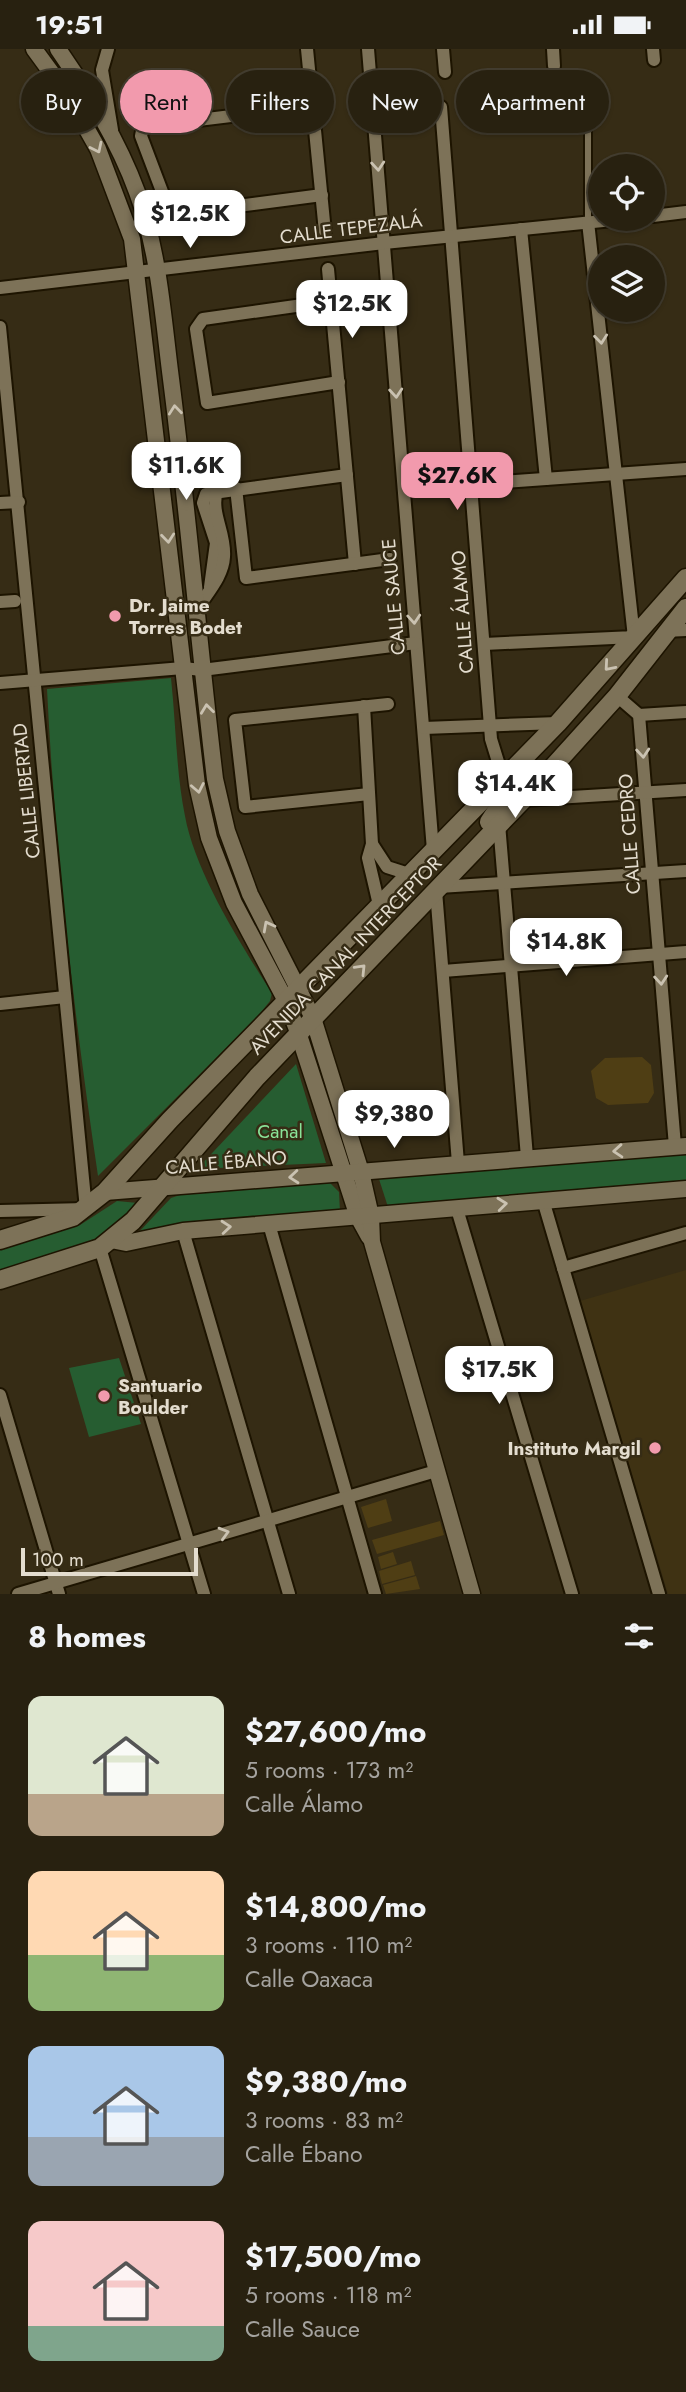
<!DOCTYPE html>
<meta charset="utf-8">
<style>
body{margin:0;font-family:Jost,sans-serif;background:#302919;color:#f1f3f6;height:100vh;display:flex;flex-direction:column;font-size:26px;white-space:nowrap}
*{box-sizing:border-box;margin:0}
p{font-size:23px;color:#a5a39f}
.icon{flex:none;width:38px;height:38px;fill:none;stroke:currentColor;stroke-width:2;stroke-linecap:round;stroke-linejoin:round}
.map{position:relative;height:1545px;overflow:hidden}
.panel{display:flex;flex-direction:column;background:#282110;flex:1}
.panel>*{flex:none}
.guide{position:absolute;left:21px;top:21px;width:644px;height:63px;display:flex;gap:14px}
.fabs{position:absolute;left:588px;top:105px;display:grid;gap:14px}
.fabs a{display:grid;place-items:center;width:77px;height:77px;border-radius:50%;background:#282110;box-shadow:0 2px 5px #0004,0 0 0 2px #443e30;font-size:35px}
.scale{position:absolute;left:21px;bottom:18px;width:177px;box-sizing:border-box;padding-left:7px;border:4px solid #e4ddcf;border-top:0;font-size:19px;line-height:24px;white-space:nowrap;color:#e4ddcf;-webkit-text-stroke:5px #362c15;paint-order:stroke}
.price{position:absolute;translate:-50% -60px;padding:0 16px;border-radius:14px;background:#fff;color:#222;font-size:23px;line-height:46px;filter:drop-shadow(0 2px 4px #0008)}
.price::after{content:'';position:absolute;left:50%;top:42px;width:21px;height:16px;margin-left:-10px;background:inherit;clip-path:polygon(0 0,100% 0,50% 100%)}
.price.active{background:#f29aad;color:#111}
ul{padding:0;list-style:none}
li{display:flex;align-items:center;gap:21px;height:175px;padding:0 28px}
li span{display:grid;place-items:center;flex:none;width:196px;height:140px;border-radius:14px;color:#555}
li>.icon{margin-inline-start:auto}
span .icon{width:84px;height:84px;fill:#fffc;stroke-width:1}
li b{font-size:30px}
h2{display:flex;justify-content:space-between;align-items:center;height:84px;padding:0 28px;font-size:30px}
.tag{padding:0 24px;border-radius:32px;background:#282110;box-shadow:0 2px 5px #0004,0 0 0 2px #443e30;font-size:24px;line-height:63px}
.tag.active{background:#f29aad;color:#111}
.status{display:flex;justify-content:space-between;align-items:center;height:49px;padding:0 35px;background:#282110;direction:ltr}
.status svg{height:19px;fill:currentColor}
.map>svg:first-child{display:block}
</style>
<div class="status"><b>19:51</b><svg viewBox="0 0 49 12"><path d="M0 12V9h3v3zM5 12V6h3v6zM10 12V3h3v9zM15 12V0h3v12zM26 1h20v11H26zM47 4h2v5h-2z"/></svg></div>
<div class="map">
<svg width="686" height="1545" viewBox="0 0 686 1545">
<rect width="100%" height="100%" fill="#362c15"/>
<path fill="#3f3213" d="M686 1221V1545H668L580 1252Z"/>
<g fill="#265d31">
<path d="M171 629C176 675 176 723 185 767 195 823 241 896 272 944L270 952 258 967 98 1127C74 965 55 803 47 640Z"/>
<path d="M296 1015 326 1114 197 1120Z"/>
<path d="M686 1105V1136L388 1158 378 1127Z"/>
<path d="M329 1133 339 1143 340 1163 137 1185 171 1149 180 1146Z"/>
<path d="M117 1152 138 1154 108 1187 98 1192 0 1222V1200L80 1176Z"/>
<path d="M119 1309 141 1375 89 1388 69 1319Z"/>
</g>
<g fill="#4f3e14">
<path d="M642 1008 651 1016 654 1044 648 1054 608 1056 596 1049 591 1022 605 1009Z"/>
<path d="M386 1450 392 1472 368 1479 361 1458Z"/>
<path d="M440 1472 444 1486 377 1505 372 1491Z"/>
<path d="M393 1503 397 1515 381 1520 378 1508Z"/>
<path d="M411 1512 415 1526 382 1535 379 1522Z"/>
<path d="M416 1527 420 1540 386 1545 383 1536Z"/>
</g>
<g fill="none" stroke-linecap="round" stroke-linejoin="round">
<g stroke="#1d1400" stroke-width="10">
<path id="service" d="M588 173V77"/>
</g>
<g stroke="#1d1400" stroke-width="16">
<g id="minor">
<path d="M108 0 102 21 112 81"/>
<path d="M307 0 325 183"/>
<path d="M368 0 433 801"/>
<path d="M443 0 445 23"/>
<path d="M553 0 554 17"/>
<path d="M653 0 654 11"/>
<path d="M314 57 149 77 142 82 141 87 169 161 176 165 322 146"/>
<path d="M441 58 491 690 503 729"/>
<path d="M653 167 686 163"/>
<path d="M521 180 546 430"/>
<path d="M328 220 355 515"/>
<path d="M0 239 384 194 623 170"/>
<path d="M331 252 203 270 196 280 207 354 339 333"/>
<path d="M0 278 86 1160 0 1162"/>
<path d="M236 439 246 529 390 510"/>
<path d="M404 440 686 420"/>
<path d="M0 454 19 453"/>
<path d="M210 538 216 494 203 454 206 445 347 426"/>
<path d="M0 553 15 552"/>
<path d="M196 562C206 545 223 528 224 508 226 483 210 465 217 441"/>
<path d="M665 582 686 581"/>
<path d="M484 595 634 588 588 173"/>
<path d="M0 634 183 619 202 621 416 594"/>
<path d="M617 647 639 666 675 1097"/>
<path d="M364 657 372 795 368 809 379 856"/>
<path d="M639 666 686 663"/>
<path d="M424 679 558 674"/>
<path d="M369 745 245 758 235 671 388 655"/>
<path d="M523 751 686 741"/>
<path d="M499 775 527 1108"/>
<path d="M372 795 387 818 409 825"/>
<path d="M439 838 686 822"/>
<path d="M436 842 458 1114"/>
<path d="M443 922 686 903"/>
<path d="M0 955 65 948"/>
<path d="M543 1151 659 1545"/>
<path d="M457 1160 572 1545"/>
<path d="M269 1175 375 1545"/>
<path d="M183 1182 289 1545"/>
<path d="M100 1199 204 1545"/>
<path d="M563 1219 686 1184"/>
<path d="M0 1346 59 1545"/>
<path d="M18 1545 436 1422"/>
</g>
</g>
<g stroke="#1d1400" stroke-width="19">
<g id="tertiary">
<path d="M34 0 67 45 98 100 132 190 197 736 209 789 234 854 286 952 298 983 358 1168 369 1188"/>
<path d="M58 0C89 45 118 91 137 143 159 202 163 268 171 330 188 463 199 597 215 730L227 782 250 845 313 969 361 1123 371 1167 372 1193 472 1545"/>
<path d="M105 1143 686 1097"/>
<path d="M111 1191 126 1194 183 1182 686 1140"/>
</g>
</g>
<g stroke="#1d1400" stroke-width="21">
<g id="secondary">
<path d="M489 773 510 741 503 729"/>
<path d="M0 1191 73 1168 105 1143 170 1071 558 674 686 529"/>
<path d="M0 1231 100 1199 133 1172 257 1028 523 751 617 647 686 559"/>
</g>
</g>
<use href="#service" stroke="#7d7258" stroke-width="6"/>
<use href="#minor" stroke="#7d7258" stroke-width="12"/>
<use href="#tertiary" stroke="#7d7258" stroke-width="16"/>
<use href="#secondary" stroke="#7d7258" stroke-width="18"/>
</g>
<defs><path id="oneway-chevron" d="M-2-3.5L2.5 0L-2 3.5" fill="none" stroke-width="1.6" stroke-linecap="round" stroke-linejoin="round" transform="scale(1.75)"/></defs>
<g stroke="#cac2b1">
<use href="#oneway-chevron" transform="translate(97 99) rotate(64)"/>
<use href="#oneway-chevron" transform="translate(378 117) rotate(85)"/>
<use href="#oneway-chevron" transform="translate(601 290) rotate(84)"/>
<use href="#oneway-chevron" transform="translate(396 344) rotate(85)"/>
<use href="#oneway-chevron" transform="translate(175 361) rotate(-96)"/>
<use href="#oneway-chevron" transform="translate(168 489) rotate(84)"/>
<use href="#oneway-chevron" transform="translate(414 570) rotate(86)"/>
<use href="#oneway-chevron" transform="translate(609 617) rotate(131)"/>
<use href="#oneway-chevron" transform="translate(207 660) rotate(-97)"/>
<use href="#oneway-chevron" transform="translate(643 704) rotate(85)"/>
<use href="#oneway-chevron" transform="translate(198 739) rotate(79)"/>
<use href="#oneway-chevron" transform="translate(268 877) rotate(-118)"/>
<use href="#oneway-chevron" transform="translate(361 920) rotate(-46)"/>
<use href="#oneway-chevron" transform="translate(661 931) rotate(85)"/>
<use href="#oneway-chevron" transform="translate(618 1102) rotate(176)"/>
<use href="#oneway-chevron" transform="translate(294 1128) rotate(175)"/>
<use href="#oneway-chevron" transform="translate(502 1155) rotate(-6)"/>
<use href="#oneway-chevron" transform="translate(226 1178) rotate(-5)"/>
<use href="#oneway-chevron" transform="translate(224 1484) rotate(-16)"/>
</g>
<g fill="#f29aad" stroke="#362c15" stroke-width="2.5">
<circle cx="115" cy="567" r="7"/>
<circle cx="104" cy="1347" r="7"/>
<circle cx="655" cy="1399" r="7"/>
</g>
<g text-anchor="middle" stroke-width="5" stroke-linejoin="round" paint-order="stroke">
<g font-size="19" fill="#e4ddcf" stroke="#362c15">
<text transform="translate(351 179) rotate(-7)" y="7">CALLE TEPEZALÁ</text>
<text transform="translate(393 548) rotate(-95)" y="7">CALLE SAUCE</text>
<text transform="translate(462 563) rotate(-94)" y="7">CALLE ÁLAMO</text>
<text transform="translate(26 742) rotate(-96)" y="7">CALLE LIBERTAD</text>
<text transform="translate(629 785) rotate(-94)" y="7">CALLE CEDRO</text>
<text transform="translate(345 906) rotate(-46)" y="7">AVENIDA CANAL INTERCEPTOR</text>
<text transform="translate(226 1113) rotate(-5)" y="7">CALLE ÉBANO</text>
</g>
<g font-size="19" font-weight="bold" fill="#e4ddcf" stroke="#362c15" text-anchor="start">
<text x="129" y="563">Dr. Jaime<tspan x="129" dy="22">Torres Bodet</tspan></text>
<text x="118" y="1343">Santuario<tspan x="118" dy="22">Boulder</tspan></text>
<text x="641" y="1406" text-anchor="end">Instituto Margil</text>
</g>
<g font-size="19" fill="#8ae399" stroke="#362c15">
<text x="280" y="1089">Canal</text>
</g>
</g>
</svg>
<div class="fabs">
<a><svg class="icon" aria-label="locate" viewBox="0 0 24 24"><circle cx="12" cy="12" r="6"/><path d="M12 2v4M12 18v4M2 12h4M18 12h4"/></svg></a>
<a><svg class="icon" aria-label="layers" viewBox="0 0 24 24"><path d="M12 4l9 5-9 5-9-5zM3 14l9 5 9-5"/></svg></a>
</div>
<div class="scale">100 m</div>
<b class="price" style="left:190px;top:201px">$12.5K</b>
<b class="price" style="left:352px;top:291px">$12.5K</b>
<b class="price" style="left:186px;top:453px">$11.6K</b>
<b class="price active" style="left:457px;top:463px">$27.6K</b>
<b class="price" style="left:515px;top:771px">$14.4K</b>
<b class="price" style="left:566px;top:929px">$14.8K</b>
<b class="price" style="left:394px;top:1101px">$9,380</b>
<b class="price" style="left:499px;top:1357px">$17.5K</b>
<div class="guide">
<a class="tag">Buy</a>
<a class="tag active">Rent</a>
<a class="tag">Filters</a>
<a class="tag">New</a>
<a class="tag">Apartment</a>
</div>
</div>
<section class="panel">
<h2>8 homes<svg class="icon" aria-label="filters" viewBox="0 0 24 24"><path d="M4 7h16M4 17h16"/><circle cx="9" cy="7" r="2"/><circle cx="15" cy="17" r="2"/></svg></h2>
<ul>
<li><span style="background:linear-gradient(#dfe7d0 70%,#b9a48a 0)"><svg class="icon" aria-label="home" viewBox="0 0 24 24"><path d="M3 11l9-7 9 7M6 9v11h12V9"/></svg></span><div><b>$27,600/mo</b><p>5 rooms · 173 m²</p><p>Calle Álamo</p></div></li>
<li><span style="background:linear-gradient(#ffd9b3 60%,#8fb573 0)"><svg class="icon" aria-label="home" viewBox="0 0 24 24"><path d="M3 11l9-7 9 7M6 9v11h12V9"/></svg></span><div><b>$14,800/mo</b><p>3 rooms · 110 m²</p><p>Calle Oaxaca</p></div></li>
<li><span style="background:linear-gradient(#a9c7e8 65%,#9aa5b1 0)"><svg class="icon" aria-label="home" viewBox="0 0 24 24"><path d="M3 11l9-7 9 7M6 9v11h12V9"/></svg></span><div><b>$9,380/mo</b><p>3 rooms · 83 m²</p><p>Calle Ébano</p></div></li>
<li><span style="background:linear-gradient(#f6c9c9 75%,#7fa58c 0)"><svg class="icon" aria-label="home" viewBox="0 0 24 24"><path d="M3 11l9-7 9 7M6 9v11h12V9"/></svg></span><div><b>$17,500/mo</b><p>5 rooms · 118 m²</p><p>Calle Sauce</p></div></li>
</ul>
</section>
